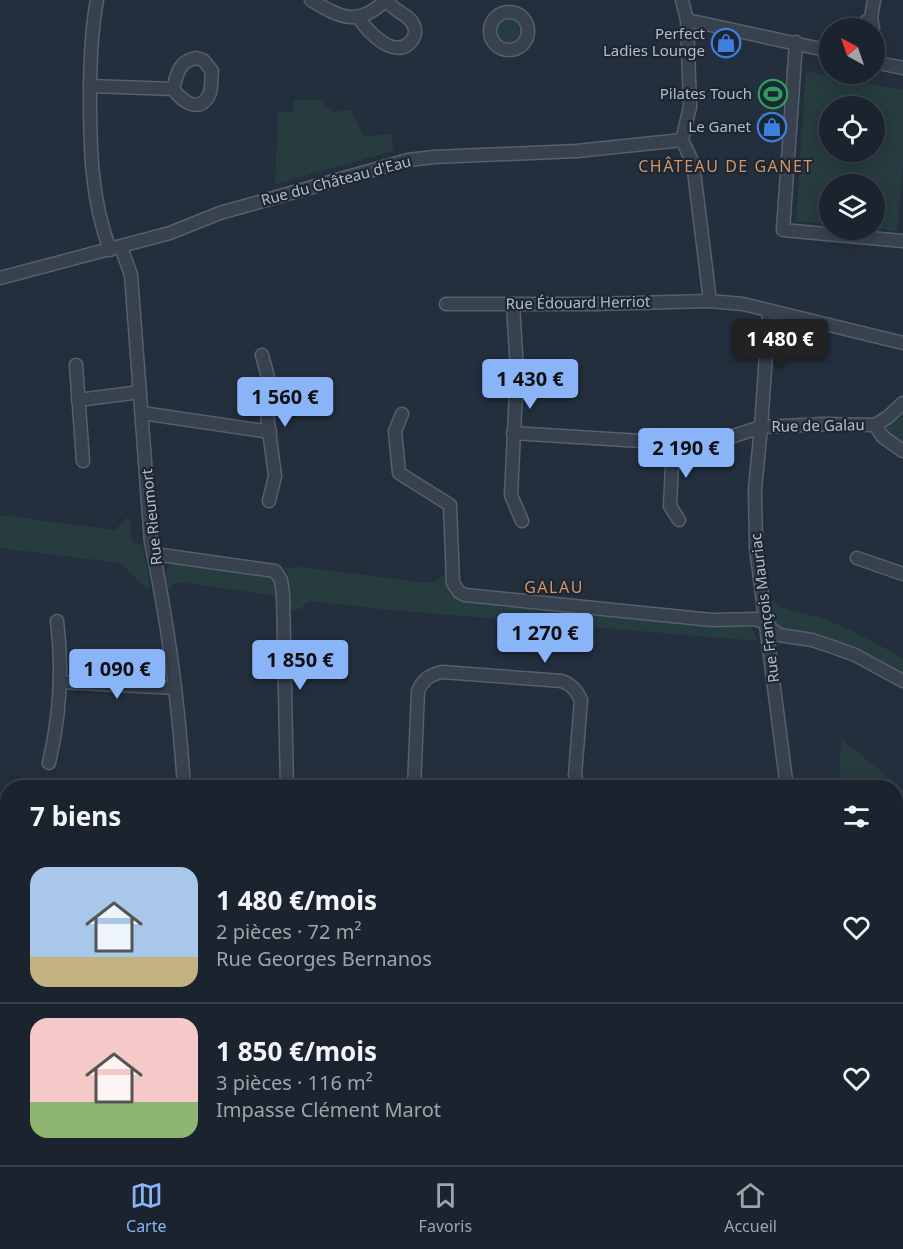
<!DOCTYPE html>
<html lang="fr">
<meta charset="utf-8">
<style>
body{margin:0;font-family:"Noto Sans",sans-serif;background:#242b36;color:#f1f3f6;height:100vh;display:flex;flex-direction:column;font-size:22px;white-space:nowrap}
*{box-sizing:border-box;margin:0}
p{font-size:20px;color:#a0a4aa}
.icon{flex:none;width:33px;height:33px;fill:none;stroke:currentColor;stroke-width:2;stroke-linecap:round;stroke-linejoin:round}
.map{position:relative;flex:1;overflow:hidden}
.sheet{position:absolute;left:0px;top:780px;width:903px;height:386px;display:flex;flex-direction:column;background:#1b232e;border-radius:24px 24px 0 0;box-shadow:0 3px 15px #0003,0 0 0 2px #39404a}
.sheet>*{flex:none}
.needle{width:39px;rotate:320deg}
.buttons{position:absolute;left:819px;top:18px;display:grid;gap:12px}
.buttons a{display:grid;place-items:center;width:66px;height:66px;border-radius:50%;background:#1b232e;box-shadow:0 3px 15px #0003,0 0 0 2px #39404a;font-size:30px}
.price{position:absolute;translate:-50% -51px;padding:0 14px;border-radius:6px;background:#8ab4f8;color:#111;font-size:20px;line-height:39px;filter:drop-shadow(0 2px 3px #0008)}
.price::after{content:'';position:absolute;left:50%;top:36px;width:18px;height:14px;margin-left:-9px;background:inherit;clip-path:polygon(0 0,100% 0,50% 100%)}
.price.selected{background:#222;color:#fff}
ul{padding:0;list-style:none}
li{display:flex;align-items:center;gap:18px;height:150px;padding:0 30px}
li+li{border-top:2px solid #39404a}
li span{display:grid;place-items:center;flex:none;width:168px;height:120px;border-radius:18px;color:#555}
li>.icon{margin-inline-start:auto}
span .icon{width:72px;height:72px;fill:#fffc;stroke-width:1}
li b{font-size:26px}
h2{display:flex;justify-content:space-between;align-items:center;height:72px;padding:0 30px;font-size:26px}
.dock{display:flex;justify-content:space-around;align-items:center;height:84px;border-top:2px solid #39404a;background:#1b232e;font-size:16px;color:#a0a4aa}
.dock a{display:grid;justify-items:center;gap:3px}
.dock .selected{color:#8ab4f8}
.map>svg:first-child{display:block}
</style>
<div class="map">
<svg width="903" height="1165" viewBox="0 0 903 1165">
<rect width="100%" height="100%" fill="#242f3e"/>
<g fill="#263c3f" fill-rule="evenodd">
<circle cx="509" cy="31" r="15"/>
<path d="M806 71 903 90V164L897 231 875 229 874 184H830L829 224 796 221ZM830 106H874V152H830Z"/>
<path d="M294 100H321L333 112 351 110 363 136 392 134 393 151 275 184 278 112H293Z"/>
<path d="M903 413V444L887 433 886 428Z"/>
<path d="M0 515 115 530 129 516 132 542 143 545 150 586 147 589 121 563 0 548Z"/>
<path d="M174 563 269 577 275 579 277 596 179 582 173 585 168 591C165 579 162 571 174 563Z"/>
<path d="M300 567 427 583 435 582 446 573 447 588 451 596 460 599 713 624 746 625 751 626 758 641 391 610 309 601 300 609 290 610 289 575 283 568Z"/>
<path d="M773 600C787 615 807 612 824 619 851 629 878 644 903 659V677L780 627C769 620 768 611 773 600Z"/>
<path d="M841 739 903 789V968L896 972V788L833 787 839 780Z"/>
<path d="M903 994V1113L896 1114V997Z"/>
</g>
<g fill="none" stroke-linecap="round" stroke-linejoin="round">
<g stroke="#394c67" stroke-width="4">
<path d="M298 1158 310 1165"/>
<path d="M246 1165 254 1158"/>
</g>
<g stroke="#565f6c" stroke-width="15">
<g id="minor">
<path d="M97 0C91 32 90 64 90 96 90 149 91 199 110 250"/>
<path d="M311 0C341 18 358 27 386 0"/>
<path d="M682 0 687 20 690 107 682 140"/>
<circle cx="509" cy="31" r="19"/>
<path d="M359 18C367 32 397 62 412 40 415 36 416 31 414 26 410 14 393 12 387 0"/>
<path d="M687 20 830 51"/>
<path d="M858 28 871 18"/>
<path d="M873 28 871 18 874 0"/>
<path d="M874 37 879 63"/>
<path d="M796 42 783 230 903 241"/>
<path d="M197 58 203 60 212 71C211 78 212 89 209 95 199 115 181 100 173 89 177 74 179 60 197 58Z"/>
<path d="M874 62 903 68"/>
<path d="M90 86 173 89"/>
<path d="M682 140 693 163 710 301 743 304 903 343"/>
<path d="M121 247 131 275 151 542C168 623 179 705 184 788"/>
<path d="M0 278 170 233 220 213 408 160 434 157 577 151 682 140"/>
<path d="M446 304H595L710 301"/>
<path d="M513 304 517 371 511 495 522 521"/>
<path d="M769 311 761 427 755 489 756 548 787 788"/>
<path d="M262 355 268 377 266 407 275 476 269 501"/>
<path d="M76 365 83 461"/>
<path d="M78 400 140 392"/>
<path d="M142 413 270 432"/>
<path d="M402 414 395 431 399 473 450 505 453 583 459 592 465 595 712 620 756 619 766 624 779 635 812 640 833 647 855 655 903 681"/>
<path d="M875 425 883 437 903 451"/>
<path d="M513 433 673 443H712L761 427 824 424 875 425 888 417 903 403"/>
<path d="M673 443 670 506 679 520"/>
<path d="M154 554 275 571 281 580 283 594 287 788"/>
<path d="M857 558 903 574"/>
<path d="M61 682 175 688"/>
<path d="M49 763C60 716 63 669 57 621"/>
<path d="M414 788 418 691C423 680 429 675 442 672L562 681C572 685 576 690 581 700L575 775 578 788"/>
<path d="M0 887H8"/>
<path d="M0 1022 8 1007"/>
<path d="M171 1158V1165"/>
<path d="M447 1158 460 1165"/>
<path d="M485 1158 496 1165"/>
<path d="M828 1158 846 1165"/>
<path d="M623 1165V1158"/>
<path d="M815 1165 821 1158"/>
<path d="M885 1165 903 1163"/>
</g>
</g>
<use href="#minor" stroke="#38414e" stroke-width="12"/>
</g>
<defs>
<g id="shop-ring" transform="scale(1.5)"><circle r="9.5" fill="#1d2633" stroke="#3f7fe0" stroke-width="1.5"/><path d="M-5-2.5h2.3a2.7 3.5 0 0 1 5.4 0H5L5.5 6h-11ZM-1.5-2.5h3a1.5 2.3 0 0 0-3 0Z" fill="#3f7fe0"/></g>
<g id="stadium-ring" transform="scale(1.5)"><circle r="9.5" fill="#1d2633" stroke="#2e9e5b" stroke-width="1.5"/><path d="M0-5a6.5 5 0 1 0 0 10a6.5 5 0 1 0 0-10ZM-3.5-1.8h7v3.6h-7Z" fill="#2e9e5b"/></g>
</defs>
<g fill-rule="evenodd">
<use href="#shop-ring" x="726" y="43"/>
<use href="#stadium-ring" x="773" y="94"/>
<use href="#shop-ring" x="772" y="127"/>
</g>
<g text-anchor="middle" stroke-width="4.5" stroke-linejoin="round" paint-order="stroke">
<g font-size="15" fill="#b4bcc9" stroke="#1d2633" text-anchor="end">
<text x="705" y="39">Perfect<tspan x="705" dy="17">Ladies Lounge</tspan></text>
<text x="752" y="99">Pilates Touch</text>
<text x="751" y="132">Le Ganet</text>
</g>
<g font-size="15" fill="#b4bcc9" stroke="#1d2633">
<text transform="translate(336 181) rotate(-15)" y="5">Rue du Château d'Eau</text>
<text transform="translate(578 303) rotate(-1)" y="5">Rue Édouard Herriot</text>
<text transform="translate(818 426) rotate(-1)" y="5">Rue de Galau</text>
<text transform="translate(152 517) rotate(-96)" y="5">Rue Rieumort</text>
<text transform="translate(765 608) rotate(-97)" y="5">Rue François Mauriac</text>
</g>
<g font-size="16" letter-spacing="1.5" fill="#d59563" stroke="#1d2633">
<text x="726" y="172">CHÂTEAU DE GANET</text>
<text x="554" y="593">GALAU</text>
</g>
</g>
</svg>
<div class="buttons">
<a><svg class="needle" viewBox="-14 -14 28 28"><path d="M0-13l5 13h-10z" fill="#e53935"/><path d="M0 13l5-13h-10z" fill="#a0a4aa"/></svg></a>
<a><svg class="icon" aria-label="locate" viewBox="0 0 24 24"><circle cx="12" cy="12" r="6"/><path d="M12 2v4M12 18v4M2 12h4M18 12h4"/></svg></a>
<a><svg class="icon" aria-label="layers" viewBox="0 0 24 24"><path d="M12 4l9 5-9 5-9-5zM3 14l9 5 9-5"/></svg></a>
</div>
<b class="price selected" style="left:780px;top:370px">1 480 €</b>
<b class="price" style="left:530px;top:410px">1 430 €</b>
<b class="price" style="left:285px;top:428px">1 560 €</b>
<b class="price" style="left:686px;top:479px">2 190 €</b>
<b class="price" style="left:545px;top:664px">1 270 €</b>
<b class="price" style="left:300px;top:691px">1 850 €</b>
<b class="price" style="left:117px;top:700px">1 090 €</b>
<section class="sheet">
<h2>7 biens<svg class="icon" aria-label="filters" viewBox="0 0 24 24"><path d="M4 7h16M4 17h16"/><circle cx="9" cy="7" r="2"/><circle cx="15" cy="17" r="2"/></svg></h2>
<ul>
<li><span style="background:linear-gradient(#a9c7e8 75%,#c2b280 0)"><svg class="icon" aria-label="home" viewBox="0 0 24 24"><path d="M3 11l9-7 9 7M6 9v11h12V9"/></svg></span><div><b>1 480 €/mois</b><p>2 pièces · 72 m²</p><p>Rue Georges Bernanos</p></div><svg class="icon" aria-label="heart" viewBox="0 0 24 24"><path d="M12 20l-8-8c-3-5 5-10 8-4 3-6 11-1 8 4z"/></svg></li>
<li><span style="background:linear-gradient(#f6c9c9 70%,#8fb573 0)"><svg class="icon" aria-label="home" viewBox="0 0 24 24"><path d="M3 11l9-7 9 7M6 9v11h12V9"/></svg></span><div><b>1 850 €/mois</b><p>3 pièces · 116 m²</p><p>Impasse Clément Marot</p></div><svg class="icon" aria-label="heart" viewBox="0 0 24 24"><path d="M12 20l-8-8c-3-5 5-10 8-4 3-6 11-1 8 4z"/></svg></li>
</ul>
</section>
</div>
<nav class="dock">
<a class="selected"><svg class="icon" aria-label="map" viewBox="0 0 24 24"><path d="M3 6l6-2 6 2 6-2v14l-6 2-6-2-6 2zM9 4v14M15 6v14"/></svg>Carte</a>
<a><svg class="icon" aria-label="saved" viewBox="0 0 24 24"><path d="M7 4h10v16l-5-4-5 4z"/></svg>Favoris</a>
<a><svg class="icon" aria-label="home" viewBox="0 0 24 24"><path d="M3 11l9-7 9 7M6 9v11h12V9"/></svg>Accueil</a>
</nav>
